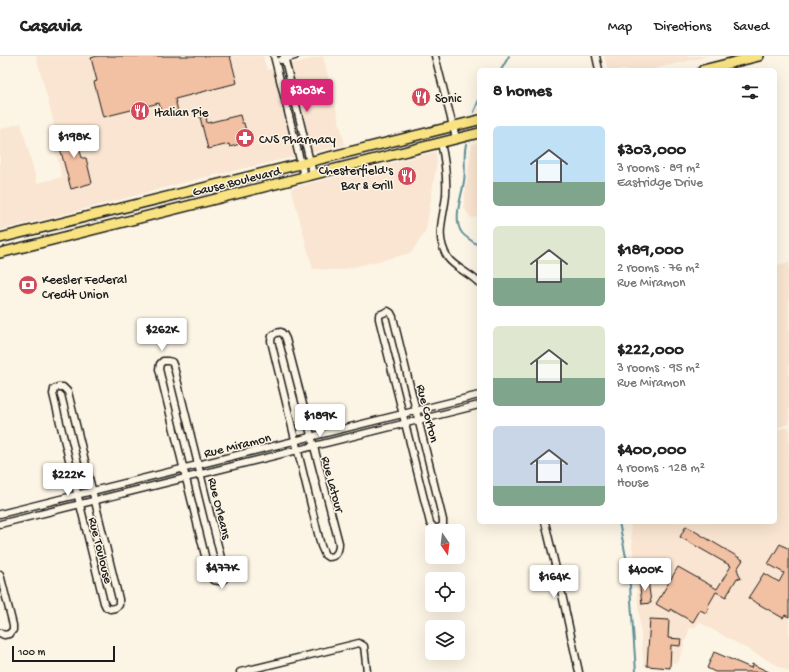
<!DOCTYPE html>
<meta charset="utf-8">
<style>
body{margin:0;font-family:"Gochi Hand",sans-serif;background:#f2f2f2;color:#222;height:100vh;display:flex;flex-direction:column;font-size:15px;white-space:nowrap}
*{box-sizing:border-box;margin:0}
p{font-size:13px;color:#767676}
.icon{flex:none;width:22px;height:22px;fill:none;stroke:currentColor;stroke-width:2;stroke-linecap:round;stroke-linejoin:round}
.map{position:relative;flex:1;overflow:hidden}
.sheet{position:absolute;left:477px;top:12px;width:300px;height:456px;display:flex;flex-direction:column;background:#fff;border-radius:6px;box-shadow:0 4px 16px #0002}
.sheet>*{flex:none}
.needle{width:26px;rotate:166deg}
.tools{position:absolute;left:425px;top:468px;display:grid;gap:8px}
.tools a{display:grid;place-items:center;width:40px;height:40px;border-radius:6px;background:#fff;box-shadow:0 4px 16px #0002;font-size:20px}
.scale{position:absolute;left:12px;bottom:10px;width:103px;box-sizing:border-box;padding-left:4px;border:2px solid #1c1c1c;border-top:0;font-size:11px;line-height:14px;white-space:nowrap;color:#1c1c1c;-webkit-text-stroke:3px #fcf5e5;paint-order:stroke}
.price{position:absolute;translate:-50% -34px;padding:0 9px;border-radius:4px;background:#fff;color:#222;font-size:13px;line-height:26px;filter:drop-shadow(0 1px 2px #0008)}
.price::after{content:'';position:absolute;left:50%;top:24px;width:12px;height:9px;margin-left:-6px;background:inherit;clip-path:polygon(0 0,100% 0,50% 100%)}
.price.current{background:#db2777;color:#fff}
ul{padding:0;list-style:none}
li{display:flex;align-items:center;gap:12px;height:100px;padding:0 16px}
li span{display:grid;place-items:center;flex:none;width:112px;height:80px;border-radius:6px;color:#555}
li>.icon{margin-inline-start:auto}
span .icon{width:48px;height:48px;fill:#fffc;stroke-width:1}
li b{font-size:17px}
h2{display:flex;justify-content:space-between;align-items:center;height:48px;padding:0 16px;font-size:17px}
header{display:flex;align-items:center;gap:24px;box-sizing:border-box;height:56px;padding:0 20px;background:#fff;border-bottom:1px solid #e0e0e0}
header strong{font-size:19px}
nav{display:flex;gap:22px;margin-inline-start:auto;font-size:14px}
.map>svg:first-child{display:block}
</style>
<header>
<strong>Casavia</strong>
<nav><a>Map</a><a>Directions</a><a>Saved</a></nav>
</header>
<div class="map">
<svg width="789" height="616" viewBox="0 0 789 616">
<rect width="100%" height="100%" fill="#fcf5e5"/>
<filter id="ink" filterUnits="userSpaceOnUse"><feTurbulence type="fractalNoise" baseFrequency=".025" numOctaves="2"/><feDisplacementMap in="SourceGraphic" scale="8" xChannelSelector="R" yChannelSelector="G"/><feConvolveMatrix kernelMatrix="1 2 1 2 8 2 1 2 1" color-interpolation-filters="sRGB"/></filter>
<g filter="url(#ink)">
<g fill="#f9e5d1">
<path d="M36 0H263L267 14 323 0 345 89 202 122 46 163 0 174V73L21 67 37 127 62 121 51 77 56 75Z"/>
<path d="M604 0H709L649 14H608Z"/>
<path d="M479 86V160L471 162 464 152V146L472 88Z"/>
<path d="M435 96 437 105 426 174 411 197 341 214 313 213 291 132Z"/>
<path d="M789 206V368L775 372V210Z"/>
<path d="M789 371V616L699 566 694 573 690 571 678 607 670 606V612L644 610 630 466H775V374Z"/>
</g>
<g fill="none" stroke-linecap="round" stroke-linejoin="round">
<g stroke="#62909c" stroke-width="2">
<path d="M501 14 509 0"/>
<path d="M474 56 479 44"/>
<path d="M466 88C463 101 466 113 464 125 462 140 452 164 462 177 466 182 474 186 479 190"/>
<path d="M619 466 629 516 636 616"/>
</g>
</g>
<g fill="#f2c0a2" stroke="#1c1c1c">
<path d="M97 0H230L237 27 175 43 178 55 162 59 159 47 103 61 94 26 97 25 91 2Z"/>
<path d="M206 59 207 67 240 59 242 67H244L247 79H249V85L230 91 229 88 208 93 200 61Z"/>
<path d="M74 72 82 102H86L92 127 71 133 56 77Z"/>
<path d="M686 470 743 504 737 513 741 523 737 522 726 541 716 536 708 550 709 551 706 557 700 554 693 566 670 553V556L656 548 678 511 717 533 731 510 680 481Z"/>
<path d="M780 488 789 493V561L785 559 783 562 748 542 764 517 779 526 784 517 768 508Z"/>
<path d="M648 523 651 547 642 548 639 524Z"/>
<path d="M650 563 669 564 668 582 681 583 680 590 671 589 670 612 647 610Z"/>
<path d="M714 596 751 612 752 608 769 616H715L707 612Z"/>
</g>
<g fill="none" stroke-linecap="round" stroke-linejoin="round">
<g stroke="#1c1c1c" stroke-width="9">
<g id="minor">
<path d="M274 0 304 120"/>
<path d="M284 0 313 118"/>
<path d="M435 0 456 82"/>
<path d="M596 0 599 14"/>
<path d="M281 4 295 0"/>
<path d="M441 87C445 104 447 121 446 139 444 162 434 180 448 202 454 211 471 218 479 227"/>
<path d="M388 255 391 257 393 261 443 464V469L439 472H434L430 467 379 263V259Z"/>
<path d="M281 276 284 279 286 283 339 487C339 495 337 501 328 501L325 499 321 490 271 285 272 280 276 277Z"/>
<path d="M163 305H168L172 306 174 311 225 518 224 523 219 525 213 524 210 520 159 313 160 308Z"/>
<path d="M58 331H63L68 336 119 543V549L115 552 110 553 106 551 104 547 53 338 54 333Z"/>
<path d="M0 458 479 339"/>
<path d="M545 466 561 534 579 616"/>
<path d="M0 468 479 349"/>
<path d="M0 518 13 569V574L9 578 4 579 0 577"/>
<path d="M240 616 359 587 364 590 367 616"/>
</g>
</g>
<g stroke="#1c1c1c" stroke-width="12">
<g id="primary">
<path d="M703 14 759 0"/>
<path d="M0 182 479 64"/>
<path d="M0 197 479 77"/>
</g>
</g>
<use href="#minor" stroke="#fcf5e5" stroke-width="6"/>
<use href="#primary" stroke="#f8e281" stroke-width="9"/>
</g>
</g>
<defs>
<g id="restaurant-disc" transform="scale(1)"><circle r="9.5" fill="#d1495b" stroke="#fcf5e5"/><path d="M-5-6h1v4h1v-4h1v4h1v-4h1v5L-1.5 .5V6h-2V.5L-5-1ZM5-6V6H3V1.5H1.5Q1.5-4 5-6Z" fill="#fff"/></g>
<g id="pharmacy-disc" transform="scale(1)"><circle r="9.5" fill="#d1495b" stroke="#fcf5e5"/><path d="M-2-6h4v4h4v4h-4v4h-4v-4h-4v-4h4Z" fill="#fff"/></g>
<g id="bank-disc" transform="scale(1)"><circle r="9.5" fill="#d1495b" stroke="#fcf5e5"/><path d="M-6-4H6V4H-6ZM0-2.3a2.3 2.3 0 1 0 0 4.6a2.3 2.3 0 1 0 0-4.6Z" fill="#fff"/></g>
</defs>
<g fill-rule="evenodd">
<use href="#restaurant-disc" x="421" y="41"/>
<use href="#restaurant-disc" x="140" y="55"/>
<use href="#pharmacy-disc" x="245" y="82"/>
<use href="#restaurant-disc" x="407" y="120"/>
<use href="#bank-disc" x="28" y="229"/>
</g>
<g text-anchor="middle" stroke-width="3" stroke-linejoin="round" paint-order="stroke">
<g font-size="13" fill="#1c1c1c" stroke="#fcf5e5" text-anchor="start">
<text x="435" y="46">Sonic</text>
<text x="154" y="60">Italian Pie</text>
<text x="259" y="87">CVS Pharmacy</text>
<text x="393" y="118" text-anchor="end">Chesterfield's<tspan x="393" dy="15">Bar &amp; Grill</tspan></text>
<text x="42" y="227">Keesler Federal<tspan x="42" dy="15">Credit Union</tspan></text>
</g>
<g font-size="13" fill="#1c1c1c" stroke="#fcf5e5">
<text transform="translate(236 124) rotate(-14)" y="5">Gause Boulevard</text>
<text transform="translate(429 357) rotate(76)" y="5">Rue Corton</text>
<text transform="translate(237 388) rotate(-14)" y="5">Rue Miramon</text>
<text transform="translate(334 428) rotate(75)" y="5">Rue Latour</text>
<text transform="translate(221 452) rotate(76)" y="5">Rue Orleans</text>
<text transform="translate(102 494) rotate(76)" y="5">Rue Toulouse</text>
</g>
</g>
</svg>
<div class="tools">
<a><svg class="needle" viewBox="-14 -14 28 28"><path d="M0-13l5 13h-10z" fill="#e53935"/><path d="M0 13l5-13h-10z" fill="#767676"/></svg></a>
<a><svg class="icon" aria-label="locate" viewBox="0 0 24 24"><circle cx="12" cy="12" r="6"/><path d="M12 2v4M12 18v4M2 12h4M18 12h4"/></svg></a>
<a><svg class="icon" aria-label="layers" viewBox="0 0 24 24"><path d="M12 4l9 5-9 5-9-5zM3 14l9 5 9-5"/></svg></a>
</div>
<div class="scale">100 m</div>
<b class="price current" style="left:307px;top:57px">$303K</b>
<b class="price" style="left:74px;top:103px">$198K</b>
<b class="price" style="left:162px;top:296px">$262K</b>
<b class="price" style="left:320px;top:382px">$189K</b>
<b class="price" style="left:68px;top:441px">$222K</b>
<b class="price" style="left:222px;top:534px">$477K</b>
<b class="price" style="left:645px;top:536px">$400K</b>
<b class="price" style="left:554px;top:543px">$164K</b>
<section class="sheet">
<h2>8 homes<svg class="icon" aria-label="filters" viewBox="0 0 24 24"><path d="M4 7h16M4 17h16"/><circle cx="9" cy="7" r="2"/><circle cx="15" cy="17" r="2"/></svg></h2>
<ul>
<li><span style="background:linear-gradient(#bfe0f5 70%,#7fa58c 0)"><svg class="icon" aria-label="home" viewBox="0 0 24 24"><path d="M3 11l9-7 9 7M6 9v11h12V9"/></svg></span><div><b>$303,000</b><p>3 rooms · 89 m²</p><p>Eastridge Drive</p></div></li>
<li><span style="background:linear-gradient(#dfe7d0 65%,#7fa58c 0)"><svg class="icon" aria-label="home" viewBox="0 0 24 24"><path d="M3 11l9-7 9 7M6 9v11h12V9"/></svg></span><div><b>$189,000</b><p>2 rooms · 76 m²</p><p>Rue Miramon</p></div></li>
<li><span style="background:linear-gradient(#dfe7d0 65%,#7fa58c 0)"><svg class="icon" aria-label="home" viewBox="0 0 24 24"><path d="M3 11l9-7 9 7M6 9v11h12V9"/></svg></span><div><b>$222,000</b><p>3 rooms · 95 m²</p><p>Rue Miramon</p></div></li>
<li><span style="background:linear-gradient(#c9d6e8 75%,#7fa58c 0)"><svg class="icon" aria-label="home" viewBox="0 0 24 24"><path d="M3 11l9-7 9 7M6 9v11h12V9"/></svg></span><div><b>$400,000</b><p>4 rooms · 128 m²</p><p>House</p></div></li>
</ul>
</section>
</div>
